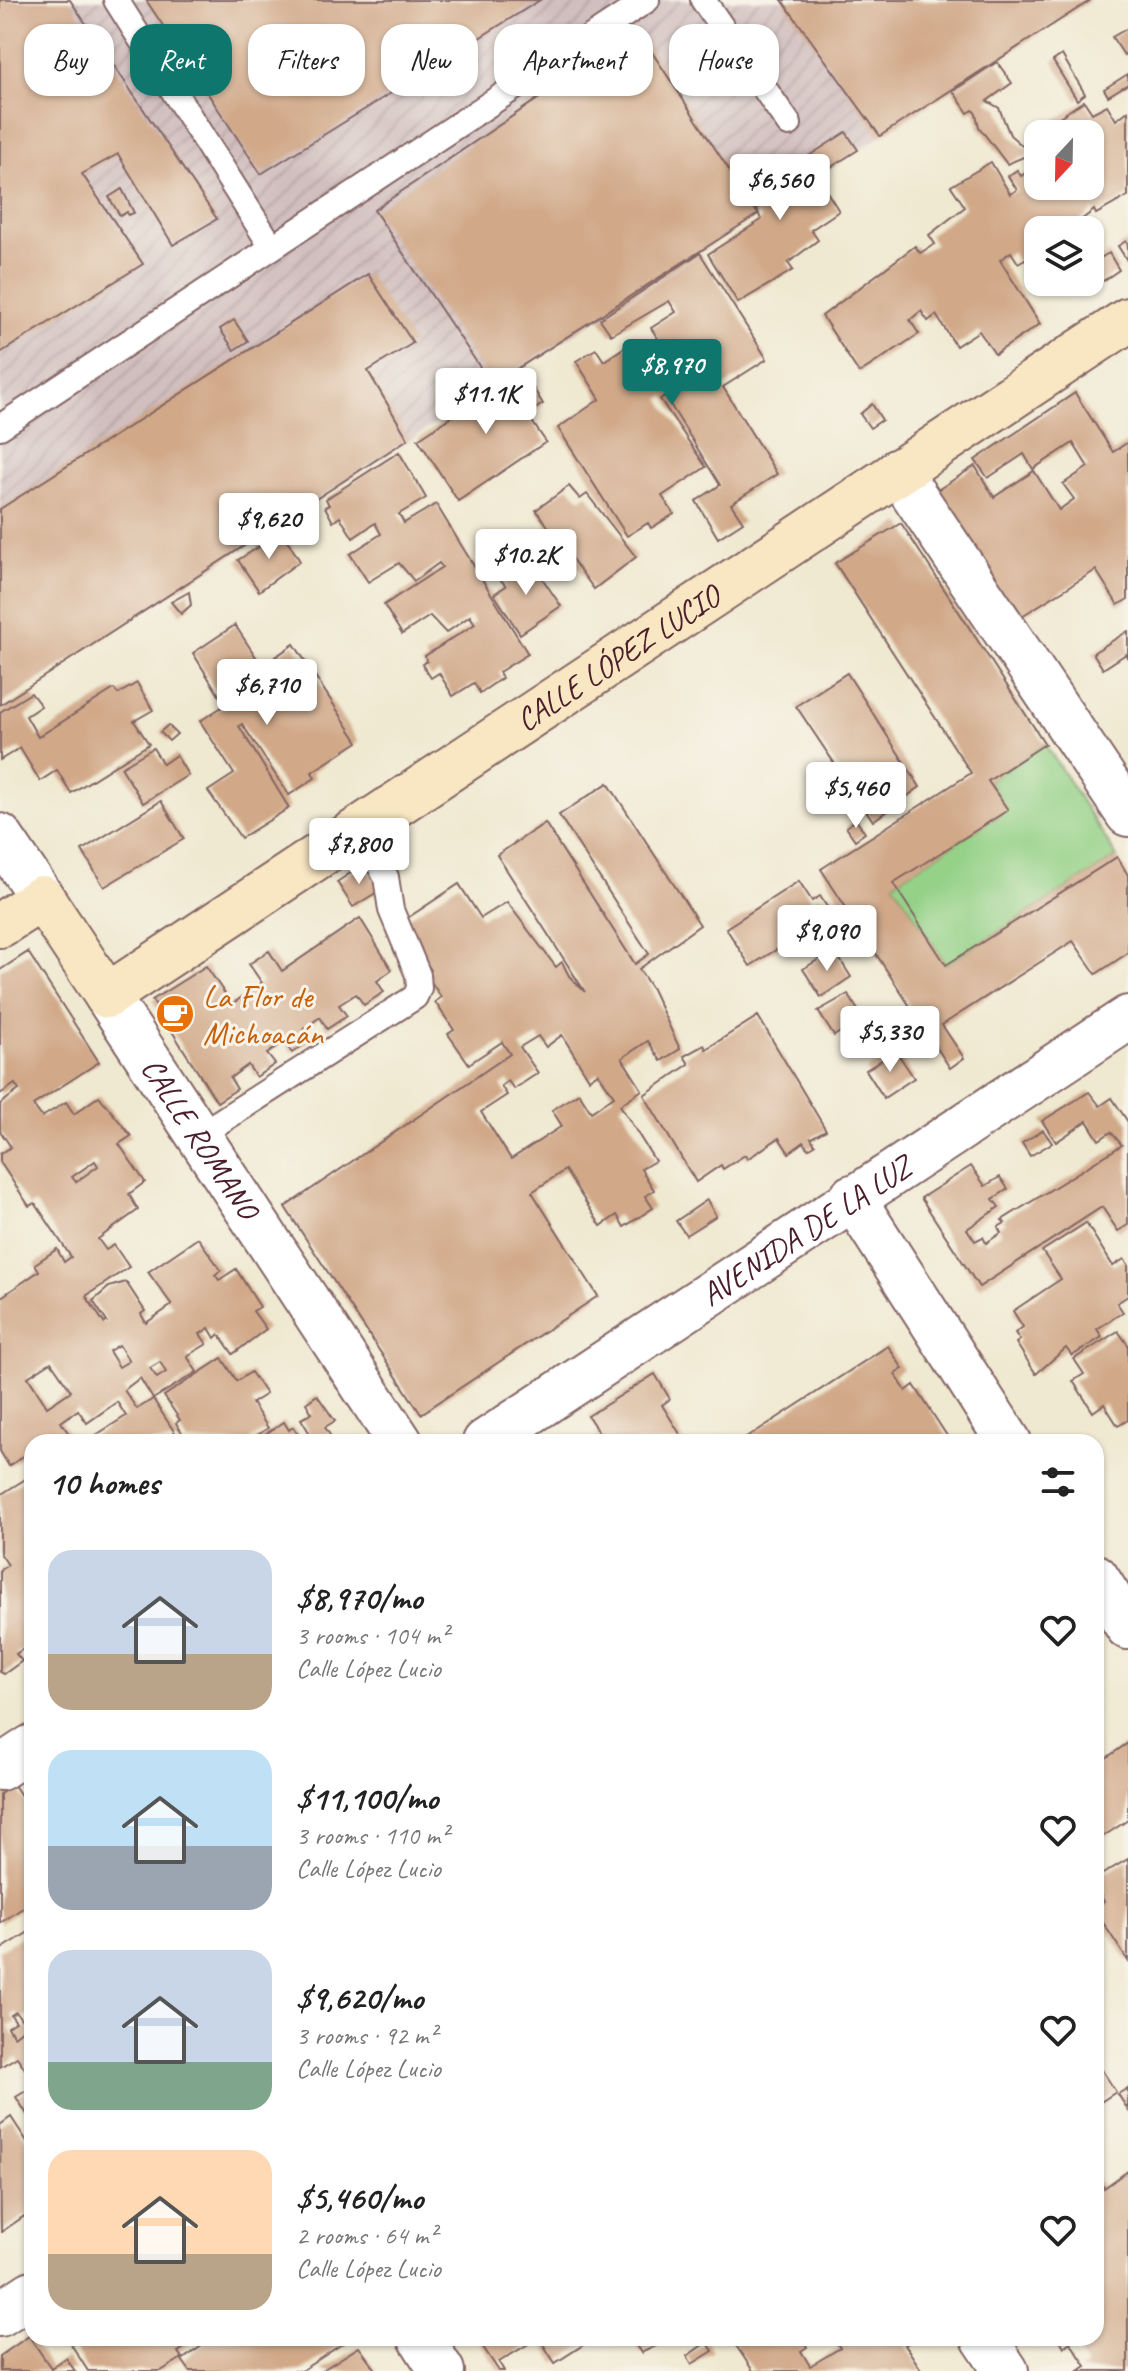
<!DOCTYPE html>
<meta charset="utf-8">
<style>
body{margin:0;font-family:Caveat,sans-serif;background:#f6f6f6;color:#222;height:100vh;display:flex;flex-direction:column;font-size:30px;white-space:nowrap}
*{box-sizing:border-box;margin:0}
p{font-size:26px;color:#767676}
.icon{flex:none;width:44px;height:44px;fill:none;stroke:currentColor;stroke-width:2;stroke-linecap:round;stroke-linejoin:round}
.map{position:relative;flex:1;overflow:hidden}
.sheet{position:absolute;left:24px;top:1434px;width:1080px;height:912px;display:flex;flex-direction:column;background:#fff;border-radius:24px;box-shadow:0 2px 6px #0004}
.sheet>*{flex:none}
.hud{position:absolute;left:24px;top:24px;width:1080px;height:72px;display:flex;gap:16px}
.needle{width:52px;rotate:202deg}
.tools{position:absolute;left:1024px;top:120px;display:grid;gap:16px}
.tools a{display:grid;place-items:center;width:80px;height:80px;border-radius:16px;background:#fff;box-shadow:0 2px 6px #0004;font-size:40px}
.price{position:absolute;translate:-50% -68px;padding:0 18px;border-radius:8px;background:#fff;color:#222;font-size:26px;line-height:52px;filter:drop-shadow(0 2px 4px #0008)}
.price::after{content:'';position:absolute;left:50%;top:48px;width:24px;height:18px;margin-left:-12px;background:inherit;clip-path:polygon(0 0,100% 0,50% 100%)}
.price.selected{background:#0f766e;color:#fff}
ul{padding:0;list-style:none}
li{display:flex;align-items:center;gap:24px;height:200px;padding:0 24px}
li span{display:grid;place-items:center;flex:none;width:224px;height:160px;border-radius:24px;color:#555}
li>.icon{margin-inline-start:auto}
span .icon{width:96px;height:96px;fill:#fffc;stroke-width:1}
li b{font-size:34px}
h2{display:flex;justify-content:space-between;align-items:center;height:96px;padding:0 24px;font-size:34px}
.pill{padding:0 28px;border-radius:24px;background:#fff;box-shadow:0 2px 6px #0004;font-size:28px;line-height:72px}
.pill.selected{background:#0f766e;color:#fff}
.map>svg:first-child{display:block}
</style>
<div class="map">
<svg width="1128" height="2371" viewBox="0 0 1128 2371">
<defs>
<pattern id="industrial-furrows" width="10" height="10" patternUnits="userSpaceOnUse" patternTransform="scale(2)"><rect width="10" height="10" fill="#d1bfbf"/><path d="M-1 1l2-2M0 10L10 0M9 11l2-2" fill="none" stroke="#b5a4a4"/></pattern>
</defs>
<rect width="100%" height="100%" fill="#f7f3e8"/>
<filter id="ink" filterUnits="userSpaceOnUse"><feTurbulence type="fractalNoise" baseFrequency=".0125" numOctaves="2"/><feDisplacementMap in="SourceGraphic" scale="16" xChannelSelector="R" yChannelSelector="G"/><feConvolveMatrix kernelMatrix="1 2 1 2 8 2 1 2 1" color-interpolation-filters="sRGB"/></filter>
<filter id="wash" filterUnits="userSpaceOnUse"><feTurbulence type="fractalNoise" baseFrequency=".006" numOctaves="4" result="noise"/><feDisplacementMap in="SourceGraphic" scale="32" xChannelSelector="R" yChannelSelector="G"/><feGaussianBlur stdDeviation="1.8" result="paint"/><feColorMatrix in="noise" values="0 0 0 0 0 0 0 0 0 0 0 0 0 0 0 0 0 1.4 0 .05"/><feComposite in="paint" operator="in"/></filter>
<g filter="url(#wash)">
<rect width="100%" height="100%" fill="#f0e9d1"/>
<path fill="url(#industrial-furrows)" d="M0 0H1091L0 705Z"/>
<path fill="#95d288" stroke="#70785a" stroke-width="2" d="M1045 744 1117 857 946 965 893 883 1007 810 988 781Z"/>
<g id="blocks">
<g fill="#d1a989" fill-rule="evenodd">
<path d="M0 0H70L217 219 173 245 118 154 82 174 143 264 0 353Z"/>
<path d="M146 0H540L261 174Z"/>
<path d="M782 0H1091L880 136Z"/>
<path d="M1128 28V52L1124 55 1112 37Z"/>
<path d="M638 31 758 214 492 385 374 210Z"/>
<path d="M1062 55 1085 94 1077 100 1053 61Z"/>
<path d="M997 62 1012 83 987 101 999 108 1010 135 1027 150 1026 156 1007 164 979 127 976 114 973 110 968 113 953 91Z"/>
<path d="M1128 74V84L1108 96 1104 89Z"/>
<path d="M1084 101 1092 113 1107 105 1116 120 1128 111V196L1096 214 1094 210 1071 228 1072 230H1038V277L1025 259 1018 263 1011 252 1000 260 1040 324 995 354 979 331 956 346 936 315 928 321 921 311 910 320 919 334 859 373 822 316 915 246 920 253 935 244 929 235 965 207 951 186 991 162 1010 194 1017 190 1008 176 1017 170 1021 176 1038 165V186H1078L1087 199 1098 192 1090 179V134H1060L1052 122Z"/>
<path d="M846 132 858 150 817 176 839 211 811 230 818 240 788 263 793 270 738 303 708 254 761 220 756 206 759 203 744 181 759 172 763 178 793 160 807 183 813 179 801 161Z"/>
<path d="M122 189 134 213 128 215 127 212 120 216 109 197Z"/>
<path d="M1126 241 1128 244V262L1118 246Z"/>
<path d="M700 253 767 359 723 387 777 474 731 504 743 522 718 538 696 501 720 485 665 396 660 399 706 467 662 496 674 514 651 528 648 523 627 536 558 428 600 399 576 361 596 349 604 361 631 343 653 376 674 363 651 328 676 312 669 301 611 335 600 319Z"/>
<path d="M1109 253 1119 270 1094 287 1090 280V264Z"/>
<path d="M368 274 413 343 368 371 408 439 0 705V509Z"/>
<path d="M234 320 248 341 234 350 220 329Z"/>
<path d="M522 370 543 404 527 414 546 442 458 501 418 439Z"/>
<path d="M1075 393 1113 452 1128 442V599L1118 605 1096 570 1017 619 936 491 975 466 994 497 1034 471 1059 510 1074 499 1063 484 1088 467 1073 443 1033 469 1024 454 988 478 975 460Z"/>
<path d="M872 404 882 420 870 428 860 414Z"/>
<path d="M399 452 426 498 399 514 404 523 436 504 528 654 499 672 502 678 480 693 474 683 453 696 439 673 431 678 422 664 427 661 425 656 475 624 470 616 446 633 430 616 402 634 384 605 442 567 439 563 414 581 399 563 368 582 350 554 381 534 375 523 353 538 340 517 333 522 325 507 329 505 326 499Z"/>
<path d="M569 486 580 499 587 494 636 557 594 589 536 510Z"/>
<path d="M901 523 1045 744 988 781 1008 810 893 883 946 965 1117 857 1128 875V953L1096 974 1073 941 942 1025 964 1058 950 1068 821 869 971 773 835 563Z"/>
<path d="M282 532 300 561 259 591 238 560Z"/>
<path d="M506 543 524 560 498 577 484 558Z"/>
<path d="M529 559 561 606 520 634 494 594 506 586 500 579Z"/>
<path d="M189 592 191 605 181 614 171 602Z"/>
<path d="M235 625 262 666 294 644 358 742 312 772 315 778 289 795 242 724 239 726 289 808 241 838 208 791 234 774 200 721 225 705 193 653Z"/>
<path d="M1128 631V658L1126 654 1103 669 1093 653Z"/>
<path d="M847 673 920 787 873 821 796 706Z"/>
<path d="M137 683 153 710 134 721 149 744 71 793 57 770 40 781 20 748 0 760V712L31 693 41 706 26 716 38 737 114 689 118 694Z"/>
<path d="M168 725 177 734 169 741 160 732Z"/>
<path d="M153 748 163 764 176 755 188 775 143 803 121 767Z"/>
<path d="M608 783 700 925 639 969 652 989 680 1049 661 1061 648 1041 622 1058 642 1090 620 1105 655 1161 641 1169 654 1190 645 1196 653 1208 624 1227 617 1215 601 1226 565 1170 532 1192 598 1296 421 1414 285 1207 510 1054 502 1042 469 1064 448 1034 454 1030 435 1002 441 997 426 974 431 970 400 923 459 884 481 918 507 902 556 967 562 962 569 976 585 992 497 855 545 823 635 964 649 954 559 815ZM562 1035 589 1079 598 1073 614 1096 591 1112 579 1093 552 1110 562 1126 511 1159 481 1112 507 1095 501 1086 508 1081 514 1089 538 1073 520 1047 538 1036 546 1047Z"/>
<path d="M161 801 184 839 104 887 82 850Z"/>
<path d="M856 820 865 833 855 840 846 827Z"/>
<path d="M364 864 382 889 353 907 337 882Z"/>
<path d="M799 881 812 901 820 896 835 919 791 949 787 943 750 966 726 928Z"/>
<path d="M360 918 392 970 377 981 384 992 364 1005 356 994 339 1005 347 1016 327 1029 320 1017 304 1029 311 1040 292 1053 284 1042 267 1054 275 1064 256 1077 248 1065 230 1078 237 1089 217 1102 152 1000 206 966 232 1004 262 983 249 964 269 951 282 971Z"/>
<path d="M834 950 851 977 821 997 803 969Z"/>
<path d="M28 952 99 1062 33 1105 42 1117 66 1102 74 1114 99 1096 131 1136 119 1144 145 1182 129 1194 138 1210 98 1239 106 1250 114 1245 129 1267 86 1296 104 1323 107 1322 93 1301 109 1287 126 1282 145 1311 141 1314 146 1323 172 1305 148 1272 198 1238 221 1270 215 1275 219 1280 236 1269 260 1307 253 1311 266 1329 233 1354 219 1334 215 1338 209 1328 200 1334 207 1344 187 1356 197 1372 153 1399 140 1378 124 1390 137 1409 153 1399 181 1442H85L126 1416 117 1402 87 1423 78 1410 61 1422 69 1434 57 1442H32V1450L9 1466 0 1451V1298L39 1271 35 1264 57 1249 64 1262 71 1257 35 1203 29 1206 0 1162V1154L11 1147 0 1131V1104L19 1090 15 1084 0 1094V970ZM95 1161 98 1166 76 1182 72 1177ZM119 1345 129 1361 119 1367 109 1351ZM51 1362 71 1391 47 1407 28 1377ZM160 1362 166 1372 157 1378 150 1368Z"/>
<path d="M848 994 859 1012 846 1019 850 1026 834 1036 818 1011Z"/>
<path d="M758 1016 826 1130 811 1138 815 1145 808 1149 804 1142 789 1153 779 1138 747 1159 745 1155 723 1169 721 1165 696 1182 644 1095 689 1064 684 1056 704 1045 706 1049Z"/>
<path d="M896 1051 914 1078 884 1098 866 1070Z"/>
<path d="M1089 1092 1100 1106 1112 1098 1128 1122V1225L1118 1231 1102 1207 979 1287 921 1198 971 1166 985 1186 1000 1177 1008 1189 993 1199 999 1207 967 1229 975 1241 983 1237 986 1243 1001 1233 998 1227 1005 1223 1002 1220 1122 1145 1111 1132 1099 1140 1087 1121 1056 1142 1042 1121Z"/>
<path d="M1043 1130 1052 1143 1030 1156 1022 1143Z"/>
<path d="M707 1200 716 1216 686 1235 676 1221Z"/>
<path d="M1086 1223 1113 1266 1124 1259 1128 1264V1296L1117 1303 1123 1312 1097 1329 1102 1337 1072 1356 1066 1348 1036 1374 1016 1343 1020 1340 1015 1333 1023 1327 1013 1311 1061 1279 1042 1251Z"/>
<path d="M1118 1331 1128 1345V1420L1118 1426 1104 1404 1093 1412 1073 1381 1084 1374 1074 1359Z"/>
<path d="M888 1346 903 1369 895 1374 906 1391 914 1385 951 1442H740Z"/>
<path d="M222 1358 237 1381 251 1372 266 1394 252 1403 268 1428 247 1442H188L176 1423 180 1420 164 1396Z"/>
<path d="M655 1374 670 1399 662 1405 685 1442H598L595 1437 599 1433 588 1416Z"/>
<path d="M317 1395 335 1421 325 1427 331 1437 322 1442H315L301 1419 312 1413 306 1403Z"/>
<path d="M284 1422 289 1430 293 1427 303 1442H253Z"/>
<path d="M32 1475V1649L27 1646 16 1654 22 1661 4 1674 0 1672V1570L8 1565 0 1553V1495Z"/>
<path d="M1128 1743V1820L1096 1841V1765Z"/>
<path d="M14 1785 32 1812V1902L0 1923V1794Z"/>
<path d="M1128 1859V1961L1096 1912V1907L1104 1902 1096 1888V1878Z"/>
<path d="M32 1930V2012L21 2019 16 2012 11 2015 16 2022 8 2027 14 2036 32 2022V2079L17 2057 0 2067V1950Z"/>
<path d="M1096 2061 1116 2092 1096 2105Z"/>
<path d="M32 2087V2122L16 2097Z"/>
<path d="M1128 2088V2110L1118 2094Z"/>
<path d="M11 2117 32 2149V2224L26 2215 1 2232 0 2125Z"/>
<path d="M1128 2171V2371H1079L1086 2366 1070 2342 1064 2347 1059 2338H1096V2176L1104 2188Z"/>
<path d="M29 2336 51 2368 66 2358 75 2371H0V2356Z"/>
<path d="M67 2338H200L178 2352 182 2358 161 2371H88Z"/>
<path d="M213 2338H351L301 2371H190L182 2360Z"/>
<path d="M477 2338H538L499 2362 504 2371H499Z"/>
<path d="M539 2338H594L555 2363Z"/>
<path d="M631 2338H673L641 2353Z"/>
<path d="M731 2338H801L807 2347 801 2351 810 2366 840 2348 834 2338H916L905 2345 922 2371H753Z"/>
<path d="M707 2342 713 2351 692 2364 687 2356Z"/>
<path d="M359 2347 377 2371H321Z"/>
</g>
</g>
</g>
<g filter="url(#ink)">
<use href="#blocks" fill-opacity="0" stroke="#846665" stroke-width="2"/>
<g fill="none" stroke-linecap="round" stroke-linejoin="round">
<g stroke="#846665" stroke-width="28">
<g id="lane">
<path d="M116 0 272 247"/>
<path d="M703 0 789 124"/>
<path d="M0 427 647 0"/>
<path d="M199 1135 415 997 419 988 418 975 391 910 386 877 360 830"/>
</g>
</g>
<g stroke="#846665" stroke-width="48">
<g id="street">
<path d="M898 471 1128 814"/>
<path d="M0 836 42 898"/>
<path id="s1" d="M107 996 400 1442"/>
<path d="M852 1197 1009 1442"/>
<path id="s2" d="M485 1442 1128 1018"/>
<path d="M1096 1577 1128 1627"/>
<path d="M0 1768 32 1747"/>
<path d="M0 2314 32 2293"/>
<path d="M421 2338 442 2371"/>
<path d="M984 2338 1006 2371"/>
</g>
</g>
<g stroke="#846665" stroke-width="48">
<g id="secondary">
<path id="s3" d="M0 925 42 898 107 996 1128 320"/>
</g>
</g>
<use href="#lane" stroke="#fff" stroke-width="24"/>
<use href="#street" stroke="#fff" stroke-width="44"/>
<use href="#secondary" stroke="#f9e7c3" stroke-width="44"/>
</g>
</g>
<defs>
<g id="cafe-disc" transform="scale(2)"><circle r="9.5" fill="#e8710a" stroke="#f7f3e8"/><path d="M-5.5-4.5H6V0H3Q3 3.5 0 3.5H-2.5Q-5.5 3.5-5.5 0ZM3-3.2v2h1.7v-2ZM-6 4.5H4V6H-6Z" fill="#fff"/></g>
</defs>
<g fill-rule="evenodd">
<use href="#cafe-disc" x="175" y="1014"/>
</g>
<g text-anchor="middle" stroke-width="6" stroke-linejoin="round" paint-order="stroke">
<g font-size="32" fill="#4a1f2b" stroke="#f7f3e8">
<text dy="11" stroke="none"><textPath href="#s3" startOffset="780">CALLE LÓPEZ LUCIO</textPath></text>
<text dy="11" stroke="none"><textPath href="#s1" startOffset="170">CALLE ROMANO</textPath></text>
<text dy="11" stroke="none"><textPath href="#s2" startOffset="384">AVENIDA DE LA LUZ</textPath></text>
</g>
<g font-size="32" fill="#c56008" stroke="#f7f3e8" text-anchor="start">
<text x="203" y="1007">La Flor de<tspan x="203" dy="37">Michoacán</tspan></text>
</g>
</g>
</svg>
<div class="tools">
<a><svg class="needle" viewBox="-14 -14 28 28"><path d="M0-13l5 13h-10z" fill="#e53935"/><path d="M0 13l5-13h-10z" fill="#767676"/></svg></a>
<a><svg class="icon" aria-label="layers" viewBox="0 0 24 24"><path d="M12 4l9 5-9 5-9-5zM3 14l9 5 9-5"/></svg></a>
</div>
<b class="price" style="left:780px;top:222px">$6,560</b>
<b class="price selected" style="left:672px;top:407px">$8,970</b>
<b class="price" style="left:486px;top:436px">$11.1K</b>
<b class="price" style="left:269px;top:561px">$9,620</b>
<b class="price" style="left:526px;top:597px">$10.2K</b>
<b class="price" style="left:267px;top:727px">$6,710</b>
<b class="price" style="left:856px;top:830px">$5,460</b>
<b class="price" style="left:359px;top:886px">$7,800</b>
<b class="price" style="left:827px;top:973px">$9,090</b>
<b class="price" style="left:890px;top:1074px">$5,330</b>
<div class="hud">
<a class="pill">Buy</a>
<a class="pill selected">Rent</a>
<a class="pill">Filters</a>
<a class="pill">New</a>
<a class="pill">Apartment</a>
<a class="pill">House</a>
</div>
<section class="sheet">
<h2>10 homes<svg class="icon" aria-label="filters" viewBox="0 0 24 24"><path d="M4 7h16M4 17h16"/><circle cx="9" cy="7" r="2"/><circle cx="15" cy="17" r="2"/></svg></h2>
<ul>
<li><span style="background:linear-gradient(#c9d6e8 65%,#b9a48a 0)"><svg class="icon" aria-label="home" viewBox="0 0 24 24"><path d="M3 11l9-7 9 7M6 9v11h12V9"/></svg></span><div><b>$8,970/mo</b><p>3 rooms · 104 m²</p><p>Calle López Lucio</p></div><svg class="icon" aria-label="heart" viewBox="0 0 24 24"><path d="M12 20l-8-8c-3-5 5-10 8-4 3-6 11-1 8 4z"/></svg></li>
<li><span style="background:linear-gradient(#bfe0f5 60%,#9aa5b1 0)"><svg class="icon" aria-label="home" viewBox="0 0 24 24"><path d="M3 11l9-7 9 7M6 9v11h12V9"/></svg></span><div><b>$11,100/mo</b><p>3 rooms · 110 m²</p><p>Calle López Lucio</p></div><svg class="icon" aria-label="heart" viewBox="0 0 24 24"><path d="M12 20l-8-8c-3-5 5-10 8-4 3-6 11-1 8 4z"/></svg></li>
<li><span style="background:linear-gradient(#c9d6e8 70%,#7fa58c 0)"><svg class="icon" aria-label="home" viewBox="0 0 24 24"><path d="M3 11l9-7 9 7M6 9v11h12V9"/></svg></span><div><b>$9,620/mo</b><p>3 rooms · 92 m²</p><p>Calle López Lucio</p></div><svg class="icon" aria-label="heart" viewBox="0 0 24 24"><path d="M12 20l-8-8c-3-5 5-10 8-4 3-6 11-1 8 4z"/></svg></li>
<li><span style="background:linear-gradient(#ffd9b3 65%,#b9a48a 0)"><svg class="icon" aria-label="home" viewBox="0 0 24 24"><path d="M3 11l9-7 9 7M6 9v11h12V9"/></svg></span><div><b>$5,460/mo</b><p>2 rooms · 64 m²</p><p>Calle López Lucio</p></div><svg class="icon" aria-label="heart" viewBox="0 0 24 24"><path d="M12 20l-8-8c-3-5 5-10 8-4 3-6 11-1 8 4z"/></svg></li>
</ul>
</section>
</div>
